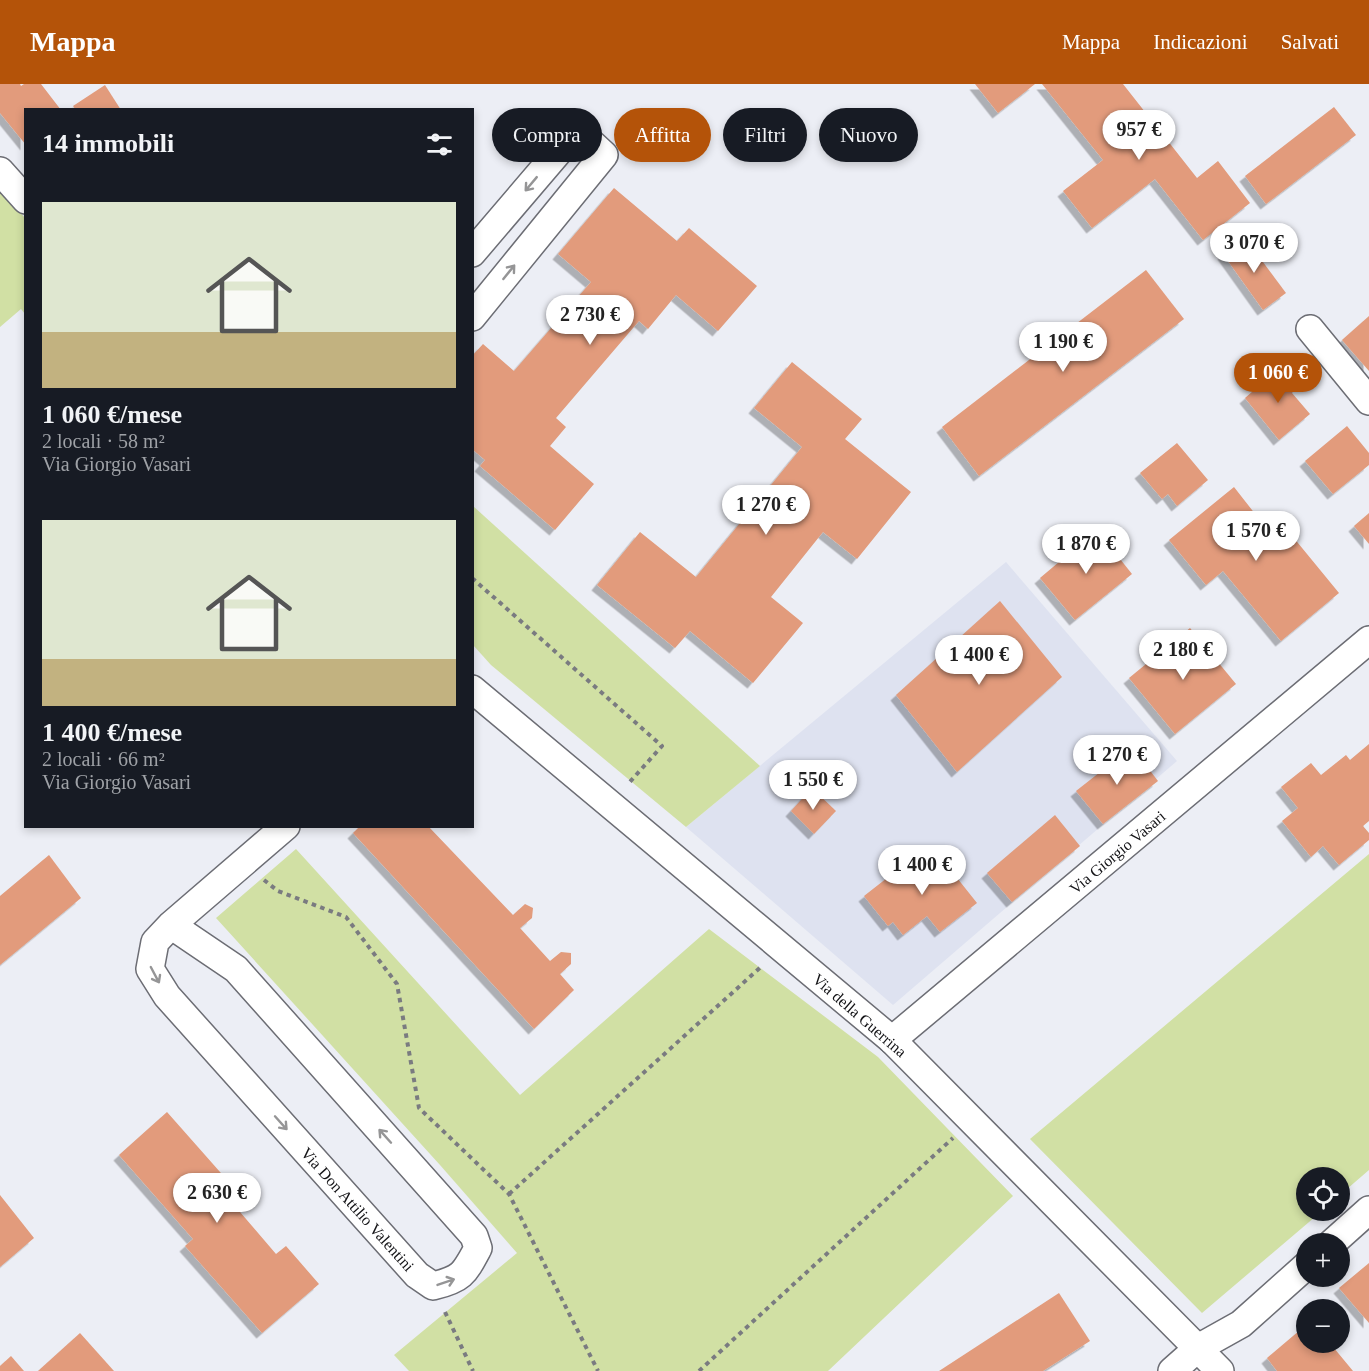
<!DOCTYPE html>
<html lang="it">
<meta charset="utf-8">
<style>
body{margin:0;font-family:"Times New Roman",serif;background:#20242c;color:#f1f3f6;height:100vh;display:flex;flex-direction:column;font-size:22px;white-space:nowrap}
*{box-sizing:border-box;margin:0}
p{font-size:20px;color:#9ea1a6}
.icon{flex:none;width:33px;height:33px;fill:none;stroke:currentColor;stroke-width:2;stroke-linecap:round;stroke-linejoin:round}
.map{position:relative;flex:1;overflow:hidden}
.details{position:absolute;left:24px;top:24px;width:450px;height:720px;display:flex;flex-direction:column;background:#171b24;border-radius:0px;box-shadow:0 3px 9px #0003}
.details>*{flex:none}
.guide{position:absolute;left:492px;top:24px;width:570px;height:54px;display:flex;gap:12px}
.fabs{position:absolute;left:1296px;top:1083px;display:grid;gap:12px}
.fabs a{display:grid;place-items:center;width:54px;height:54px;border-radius:50%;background:#171b24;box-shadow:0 3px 9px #0003;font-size:30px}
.price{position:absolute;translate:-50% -51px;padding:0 14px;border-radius:21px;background:#fff;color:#222;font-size:20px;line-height:39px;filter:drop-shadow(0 2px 3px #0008)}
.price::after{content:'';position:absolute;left:50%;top:36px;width:18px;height:14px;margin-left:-9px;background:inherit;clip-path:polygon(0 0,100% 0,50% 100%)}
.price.active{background:#b45309;color:#fff}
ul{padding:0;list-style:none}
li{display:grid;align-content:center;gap:12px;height:318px;padding:0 18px}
li span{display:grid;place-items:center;height:186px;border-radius:0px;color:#555}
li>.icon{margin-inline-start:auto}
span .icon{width:108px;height:108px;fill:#fffc;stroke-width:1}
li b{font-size:26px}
h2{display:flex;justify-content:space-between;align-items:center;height:72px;padding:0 18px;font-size:26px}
.tag{padding:0 21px;border-radius:27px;background:#171b24;box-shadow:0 3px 9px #0003;font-size:21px;line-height:54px}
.tag.active{background:#b45309;color:#fff}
header{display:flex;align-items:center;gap:36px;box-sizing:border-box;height:84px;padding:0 30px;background:#b45309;color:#fff}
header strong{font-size:28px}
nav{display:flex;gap:33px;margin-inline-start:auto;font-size:21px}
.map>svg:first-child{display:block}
</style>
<header>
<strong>Mappa</strong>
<nav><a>Mappa</a><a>Indicazioni</a><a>Salvati</a></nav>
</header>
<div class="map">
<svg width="1369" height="1287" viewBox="0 0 1369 1287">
<defs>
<filter id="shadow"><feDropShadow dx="-5.5" dy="5.5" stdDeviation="0" flood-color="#0004"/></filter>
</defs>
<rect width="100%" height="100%" fill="#eceef5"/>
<path fill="#dee2f0" d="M1006 478 1177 677 893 921 686 743Z"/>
<g fill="#d1e0a4">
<path d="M0 107 26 135 25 230 21 225 0 243Z"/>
<path d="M472 422H473L760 682 686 743 491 581 473 561Z"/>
<path d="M296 765 520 1011 709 845 878 973 1013 1112 828 1287H409L394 1271 517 1169 440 1081 216 834Z"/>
<path d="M1369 770V1086L1340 1111V1094H1306V1126L1322 1127 1202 1229 1030 1055Z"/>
</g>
<g fill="#e29b7b" filter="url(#shadow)">
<path d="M0 0H20L21 2 24 0H41L61 26H26V61L0 29Z"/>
<path d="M975 0H1035L998 29Z"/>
<path d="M1042 0H1123L1197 94 1218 77 1250 119 1203 156 1155 95 1092 144 1063 107 1103 76Z"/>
<path d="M105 1 121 26H76L73 22Z"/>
<path d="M1334 23 1356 51 1266 120 1245 92Z"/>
<path d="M614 104 677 157 689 144 757 202 718 247 676 211 648 245 639 237 556 334 566 343 550 362 594 400 555 446 480 382 485 376 472 365V272L483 260 514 287 591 198 558 170Z"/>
<path d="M1245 154 1286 209 1263 226 1223 170Z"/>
<path d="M1146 186 1184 235 979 392 942 343Z"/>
<path d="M1369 232V287L1342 256Z"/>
<path d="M792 278 862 335 845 355 911 408 857 475 823 448 771 513 803 539 753 599 690 547 675 564 597 501 640 448 696 493 802 363 754 324Z"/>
<path d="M1280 284 1296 304 1292 309 1310 330 1279 356 1245 314Z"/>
<path d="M1347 342 1369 369V381L1333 410 1305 377Z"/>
<path d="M1177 359 1208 396 1177 422 1168 410 1162 415 1140 389Z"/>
<path d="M1234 403 1263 440 1275 431 1339 509 1281 557 1223 487 1206 501 1169 456Z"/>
<path d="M1369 429V460L1354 442Z"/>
<path d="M1097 446 1132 490 1075 536 1040 494Z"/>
<path d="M1000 517 1062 593 957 688 896 611Z"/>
<path d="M1190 544 1236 600 1175 650 1129 594Z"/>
<path d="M1369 660V737L1363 742 1369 749V756L1339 781 1323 762 1311 773 1282 737 1298 724 1281 703 1311 679 1321 691 1346 671 1350 676Z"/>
<path d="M1132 663 1158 697 1103 740 1076 707Z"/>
<path d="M812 704 836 727 814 750 791 727Z"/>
<path d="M1055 731 1080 762 1012 818 987 789Z"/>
<path d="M360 742H428L513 831 525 820 533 824 532 834 520 844 550 877 561 868 571 869V880L560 890 574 906 534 945 353 749Z"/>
<path d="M934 765 977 819 940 848 927 832 903 851 893 838 888 842 864 812 887 794 891 799Z"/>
<path d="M49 771 81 814 0 881V812Z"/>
<path d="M167 1028 243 1114 234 1121 276 1170 286 1162 319 1200 262 1249 185 1162 193 1155 119 1071Z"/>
<path d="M0 1111 34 1154 0 1183Z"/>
<path d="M1369 1179V1239L1339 1204Z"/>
<path d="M1059 1209 1090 1257 1043 1287H939Z"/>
<path d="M1306 1241V1258H1329L1353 1287H1277L1267 1274Z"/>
<path d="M80 1249 114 1287H38Z"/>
<path d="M11 1272 24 1287H0V1282Z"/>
</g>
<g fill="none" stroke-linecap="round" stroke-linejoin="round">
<g stroke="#6c6d74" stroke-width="30">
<g id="minor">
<path d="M0 87 26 116"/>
<path d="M472 169 577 46 604 71 472 233"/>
<path d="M1310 245 1369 317"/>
<path d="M472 605 892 956 1220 1287"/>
<path d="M171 841 236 885 474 1152 478 1164C464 1190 462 1195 433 1202L417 1191 167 912 150 885 155 858 171 841 286 742"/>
<path d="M892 956 1369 556"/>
<path d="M1331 1160 1369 1126"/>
<path d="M1172 1287 1198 1264 1241 1240 1306 1182"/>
</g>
</g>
<g stroke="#7a7b80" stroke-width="4" stroke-dasharray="4.5 4.5" stroke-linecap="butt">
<path d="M472 494 662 662 628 700"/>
<path d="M264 796 278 807 346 833 397 900 419 1024 509 1110 598 1287"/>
<path d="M509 1110 762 882"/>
<path d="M445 1228 473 1287"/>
<path d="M699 1287 953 1054"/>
</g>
<use href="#minor" stroke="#fff" stroke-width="27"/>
</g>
<defs><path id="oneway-shaft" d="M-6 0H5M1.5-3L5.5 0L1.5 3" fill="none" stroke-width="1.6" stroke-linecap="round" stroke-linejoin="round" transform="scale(1.5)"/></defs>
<g stroke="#959596">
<use href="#oneway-shaft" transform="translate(531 100) rotate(130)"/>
<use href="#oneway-shaft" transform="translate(509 188) rotate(-51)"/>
<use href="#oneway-shaft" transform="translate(155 891) rotate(62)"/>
<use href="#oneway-shaft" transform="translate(281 1039) rotate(48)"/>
<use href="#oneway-shaft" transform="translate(385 1052) rotate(-132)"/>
<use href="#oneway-shaft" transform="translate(446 1198) rotate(-19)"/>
</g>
<g text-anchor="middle" stroke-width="4.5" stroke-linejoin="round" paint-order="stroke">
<g font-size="16" fill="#131316" stroke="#fff">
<text transform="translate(1117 768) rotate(-40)" y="6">Via Giorgio Vasari</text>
<text transform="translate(860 931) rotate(41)" y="6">Via della Guerrina</text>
<text transform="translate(358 1125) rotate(48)" y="6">Via Don Attilio Valentini</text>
</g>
</g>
</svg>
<div class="fabs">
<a><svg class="icon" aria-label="locate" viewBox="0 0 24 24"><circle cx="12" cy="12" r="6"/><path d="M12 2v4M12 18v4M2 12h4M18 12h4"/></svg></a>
<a>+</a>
<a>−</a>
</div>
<b class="price" style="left:1139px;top:77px">957 €</b>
<b class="price" style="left:1254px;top:190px">3 070 €</b>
<b class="price" style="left:590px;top:262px">2 730 €</b>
<b class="price" style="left:1063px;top:289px">1 190 €</b>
<b class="price active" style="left:1278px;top:320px">1 060 €</b>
<b class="price" style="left:766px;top:452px">1 270 €</b>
<b class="price" style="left:1256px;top:478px">1 570 €</b>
<b class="price" style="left:1086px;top:491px">1 870 €</b>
<b class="price" style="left:1183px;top:597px">2 180 €</b>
<b class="price" style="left:979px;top:602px">1 400 €</b>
<b class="price" style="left:1117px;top:702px">1 270 €</b>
<b class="price" style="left:813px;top:727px">1 550 €</b>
<b class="price" style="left:922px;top:812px">1 400 €</b>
<b class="price" style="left:217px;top:1140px">2 630 €</b>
<div class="guide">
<a class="tag">Compra</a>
<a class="tag active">Affitta</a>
<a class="tag">Filtri</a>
<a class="tag">Nuovo</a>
</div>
<section class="details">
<h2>14 immobili<svg class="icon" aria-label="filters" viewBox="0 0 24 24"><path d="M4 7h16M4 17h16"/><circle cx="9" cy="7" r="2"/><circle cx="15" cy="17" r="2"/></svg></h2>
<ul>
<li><span style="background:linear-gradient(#dfe7d0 70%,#c2b280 0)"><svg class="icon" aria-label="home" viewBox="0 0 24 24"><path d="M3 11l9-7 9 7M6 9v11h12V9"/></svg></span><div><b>1 060 €/mese</b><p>2 locali · 58 m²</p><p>Via Giorgio Vasari</p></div></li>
<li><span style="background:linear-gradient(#dfe7d0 75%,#c2b280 0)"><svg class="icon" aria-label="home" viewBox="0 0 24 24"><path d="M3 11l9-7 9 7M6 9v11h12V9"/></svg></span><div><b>1 400 €/mese</b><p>2 locali · 66 m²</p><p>Via Giorgio Vasari</p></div></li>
</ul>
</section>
</div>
